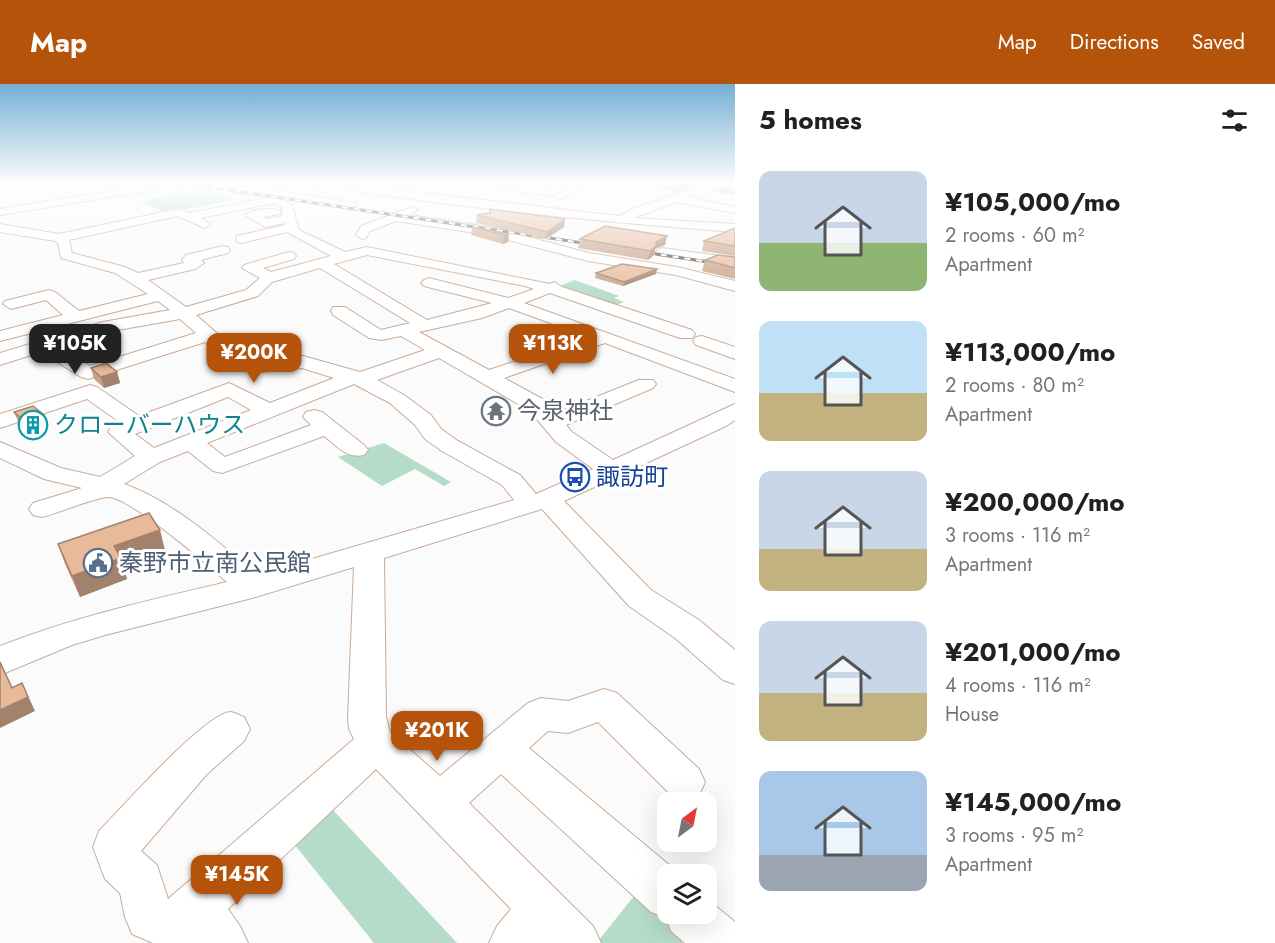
<!DOCTYPE html>
<meta charset="utf-8">
<style>
body{margin:0;font-family:Jost,"Noto Sans JP",sans-serif;background:#f6f6f6;color:#202124;height:100vh;display:flex;flex-direction:column;font-size:22px;white-space:nowrap}
*{box-sizing:border-box;margin:0}
p{font-size:20px;color:#757577}
.icon{flex:none;width:33px;height:33px;fill:none;stroke:currentColor;stroke-width:2;stroke-linecap:round;stroke-linejoin:round}
.map{position:relative;flex:1;overflow:hidden}
.details{display:flex;flex-direction:column;background:#fff;width:540px}
.details>*{flex:none}
.needle{width:39px;rotate:32deg}
.tools{position:absolute;left:657px;top:708px;display:grid;gap:12px}
.tools a{display:grid;place-items:center;width:60px;height:60px;border-radius:12px;background:#fff;box-shadow:0 6px 24px #0002;font-size:30px}
.price{position:absolute;translate:-50% -51px;padding:0 14px;border-radius:12px;background:#b45309;color:#fff;font-size:20px;line-height:39px;filter:drop-shadow(0 2px 3px #0008)}
.price::after{content:'';position:absolute;left:50%;top:36px;width:18px;height:14px;margin-left:-9px;background:inherit;clip-path:polygon(0 0,100% 0,50% 100%)}
.price.on{background:#222;color:#fff}
ul{padding:0;list-style:none}
li{display:flex;align-items:center;gap:18px;height:150px;padding:0 24px}
li span{display:grid;place-items:center;flex:none;width:168px;height:120px;border-radius:12px;color:#555}
li>.icon{margin-inline-start:auto}
span .icon{width:72px;height:72px;fill:#fffc;stroke-width:1}
li b{font-size:26px}
h2{display:flex;justify-content:space-between;align-items:center;height:72px;padding:0 24px;font-size:26px}
header{display:flex;align-items:center;gap:36px;box-sizing:border-box;height:84px;padding:0 30px;background:#b45309;color:#fff}
header strong{font-size:28px}
nav{display:flex;gap:33px;margin-inline-start:auto;font-size:21px}
main{display:flex;flex:1;min-height:0}
.map>svg:first-child{display:block}
</style>
<header>
<strong>Map</strong>
<nav><a>Map</a><a>Directions</a><a>Saved</a></nav>
</header>
<main>
<div class="map">
<svg width="735" height="859" viewBox="0 0 735 859">
<rect width="100%" height="100%" fill="#fbfbfb"/>
<g fill="#b4dcc8">
<path d="M210 105 235 116 167 129 139 117Z"/>
<path d="M575 196 619 212 614 214 624 218 613 222 557 203Z"/>
<path d="M384 359 451 398 444 402 415 385 382 402 338 373Z"/>
<path d="M331 724 457 859H374L290 755Z"/>
<path d="M642 802 668 830H673L691 846 682 859H602L599 856Z"/>
</g>
<g fill="none" stroke-linecap="round" stroke-linejoin="round">
<path stroke="#547d84" stroke-width="2" d="M300 100 321 102"/>
<path fill="#68a8b5" fill-rule="evenodd" d="M688 100H714L735 103V111L694 104Z"/>
<g stroke="#cbab94" stroke-width="2">
<g id="minor">
<path d="M155 100H176L171 103 0 131V125Z"/>
<path d="M220 100H235L356 119V123L352 124 282 114 292 122 299 146 345 168 367 163 550 200 554 198 562 203 692 246 695 250 692 254H680L550 209 524 219 735 295V308L605 259 504 294 546 317 556 329 639 296H653L656 300 653 304 566 341 572 348 613 376 735 320V336L726 342 564 417 651 506 699 536 735 566V600L723 596 675 554 629 522 542 425 384 474 386 633 390 648 440 692 528 619 541 614 568 617 604 605 617 609 699 685 705 698 699 711 685 717 671 711 598 638 568 649 548 647 529 664 680 790H668V830H706V814L735 838V859H685L671 847 666 833 651 828 501 690 469 719 593 842 601 859H489L497 842 511 825 376 685 228 825 240 842 248 859H153L132 850 125 833 120 809 105 795 93 763 99 747C120 726 206 628 231 628 235 629 241 632 244 633L250 645 244 657 206 691 141 767 157 781 168 815 354 655 349 645 348 633 354 483 252 514 105 551 72 561 0 591V562C74 533 150 516 227 498 209 482 129 412 108 413 93 414 59 429 42 433L33 431 29 425 33 419 82 404 44 395 0 374V358L61 384 100 393 135 372 108 348 111 343 121 339 87 315 0 344V330L90 301 97 303 139 332 229 299 270 319 334 294 302 284 259 288 231 282 205 258 88 295 81 293 41 268 0 281V269L103 238 170 226 158 217 0 257V247L63 231 46 216 11 225 3 220 5 217 49 206 55 208 79 227 148 210 115 189 61 174 58 159 55 157 0 148V140L59 150 178 125 190 129 271 113 246 109ZM274 119 281 123 283 132 267 135 263 133 279 130 281 128C273 122 253 125 245 131L265 143 285 139V141L237 152 236 155 237 158 242 159 287 148 331 172 271 188 263 184 294 175 296 172 294 169 289 168 244 181 242 184 260 194 246 206 186 223 148 196 195 185 204 179 201 176 228 169 230 166 228 163 223 162 186 171 182 176 184 179 138 189 125 183 72 169 69 156 177 132 205 144 211 140 201 134ZM367 171 525 202 534 205 508 214 429 194 424 196 421 199 424 202 492 219 427 236 334 180ZM320 184 410 239 381 246 345 223H333L331 227 333 231 369 254 381 256 401 252 425 266 360 288 303 272 259 276 244 273 196 231 258 212 272 198ZM509 224 589 253 489 286 419 248 482 234ZM180 235 196 249 90 282 59 263 112 247ZM439 274 530 327 556 358 593 385 536 410 520 391 458 357 441 345 431 331 404 311 377 296ZM354 300 390 319 415 341 425 355 442 367 502 401 514 416 257 491C217 457 174 418 124 400L160 378 188 367 213 387 222 389 324 352C337 362 347 375 364 371L368 366 364 361 322 328 314 326 306 328 303 333 311 341 225 373 207 359ZM228 313 251 326 154 364 135 350Z"/>
<path d="M324 100H346L620 132 635 124 700 103 704 104V108L688 113 735 123V129L676 118 634 134 735 140V148C599 138 463 124 329 103Z"/>
<path d="M478 100H501L550 107 555 110 577 103 582 106 559 115 554 112 483 103Z"/>
<path d="M717 100H735V105L718 102Z"/>
<path d="M412 123 418 126 409 131 490 143 589 169 677 183 735 197V207L676 191 588 177 489 151 396 137 370 147 366 154 362 155 356 151 361 142Z"/>
<path d="M662 164 735 174V182L657 171 655 168Z"/>
<path d="M702 252 735 263V275L696 261 693 257 696 253Z"/>
</g>
</g>
<use href="#minor" fill="#fff" fill-rule="evenodd"/>
<g stroke="#544c45" stroke-width="3">
<g id="rail">
<path d="M188 100 596 161"/>
<path d="M637 167 735 182"/>
</g>
</g>
<use href="#rail" stroke="#fff" stroke-width="2" stroke-dasharray="6" stroke-linecap="butt"/>
<g stroke="#cbab94" stroke-width="12" stroke-linecap="butt">
<path id="minor-bridge" d="M700 106 718 100"/>
</g>
<use href="#minor-bridge" stroke="#fff" stroke-width="11"/>
</g>
<g fill="#c8a084">
<path d="M660 100H698L677 108 659 104Z"/>
<path d="M490 125 565 135 564 143 546 155 476 139 477 131 489 129Z"/>
<path d="M472 143 509 150 508 158 503 160 471 151Z"/>
<path d="M735 144V172L702 167 704 157Z"/>
<path d="M667 152 665 161 655 165 654 171 648 176 578 164 580 155Z"/>
<path d="M735 173V195L702 187 705 176Z"/>
<path d="M657 185 656 190 623 202 595 194 596 189Z"/>
<path d="M91 284 117 288 120 299 104 304 94 295Z"/>
<path d="M14 328 44 331 48 343 29 350 19 340Z"/>
<path d="M58 460 165 466 123 482 127 495 80 513 65 480Z"/>
</g>
<g fill="#a2826c">
<path d="M175 100H184V102L176 103Z"/>
<path d="M683 100H698L677 108 679 101Z"/>
<path d="M565 135 564 143 546 155 547 148Z"/>
<path d="M509 150 508 158 503 160 504 151Z"/>
<path d="M667 152 665 161 655 165 654 171 648 176 650 167 656 158Z"/>
<path d="M657 185 656 190 623 202 624 198Z"/>
<path d="M117 288 120 299 104 304 101 293Z"/>
<path d="M44 331 48 343 29 350 25 338Z"/>
<path d="M160 446 165 466 123 482 127 495 80 513 72 492 114 462Z"/>
<path d="M0 578 19 617 22 599 35 627 0 644V626L12 604Z"/>
</g>
<g fill="#e8ba9a" stroke="#a2826c" stroke-width="1.5">
<path d="M490 125 565 135 547 148 477 131 490 129Z"/>
<path d="M605 142 667 152 656 158V162L650 167 580 155Z"/>
<path d="M472 143 509 150 504 151Z"/>
<path d="M735 144V162L704 157Z"/>
<path d="M718 171 735 173V184L705 176Z"/>
<path d="M622 180 657 185 624 198 596 189Z"/>
<path d="M106 279 117 288 101 293 91 284Z"/>
<path d="M33 322 44 331 25 338 14 328Z"/>
<path d="M149 429 160 446 114 462 121 474 72 492 58 460Z"/>
<path d="M0 578 12 604 22 599 28 613 0 626Z"/>
</g>
<linearGradient id="sky" x2="0" y2="1"><stop stop-color="#75afd4"/><stop offset="0.45" stop-color="#fdfdfd"/><stop offset="1" stop-color="#fdfdfd" stop-opacity="0"/></linearGradient>
<rect width="735" height="220" fill="url(#sky)"/>
<defs>
<g id="temple-ring" transform="scale(1.5)"><circle r="9.5" fill="#fff" stroke="#6b7280" stroke-width="1.5"/><path d="M0-6L5-2H3V0L6.5 2.5H4V6H1.5V3h-3V6H-4V2.5H-6.5L-3 0V-2H-5Z" fill="#6b7280"/></g>
<g id="building-ring" transform="scale(1.5)"><circle r="9.5" fill="#fff" stroke="#0f9aa8" stroke-width="1.5"/><path d="M-4-6H4V6H1V3H-1V6H-4ZM-2.5-4.3h1.7v1.8h-1.7ZM.8-4.3h1.7v1.8H.8ZM-2.5-1h1.7V.8h-1.7ZM.8-1h1.7V.8H.8Z" fill="#0f9aa8"/></g>
<g id="bus-ring" transform="scale(1.5)"><circle r="9.5" fill="#fff" stroke="#1a4fb4" stroke-width="1.5"/><path d="M-5-6H5V4H4V6H2V4H-2V6H-4V4H-5ZM-3.5-4V0h7V-4ZM-3.5 1.2v1.5H-2V1.2ZM2 1.2v1.5H3.5V1.2Z" fill="#1a4fb4"/></g>
<g id="civic-ring" transform="scale(1.5)"><circle r="9.5" fill="#fff" stroke="#5c6f8a" stroke-width="1.5"/><path d="M-.6-6.5H3V-4.5H.6V-3L4-1V1h2V6H-6V1h2V-1L-.6-3ZM-1.2 2.5V6h2.4V2.5Z" fill="#5c6f8a"/></g>
</defs>
<g fill-rule="evenodd">
<use href="#temple-ring" x="496" y="327"/>
<use href="#building-ring" x="33" y="341"/>
<use href="#bus-ring" x="575" y="393"/>
<use href="#civic-ring" x="98" y="479"/>
</g>
<g text-anchor="middle" stroke-width="6" stroke-linejoin="round" paint-order="stroke">
<g font-size="24" fill="#5b616d" stroke="#fff" text-anchor="start">
<text x="517" y="335">今泉神社</text>
</g>
<g font-size="24" fill="#0d838f" stroke="#fff" text-anchor="start">
<text x="54" y="349">クローバーハウス</text>
</g>
<g font-size="24" fill="#164399" stroke="#fff" text-anchor="start">
<text x="596" y="401">諏訪町</text>
</g>
<g font-size="24" fill="#4e5e75" stroke="#fff" text-anchor="start">
<text x="119" y="487">秦野市立南公民館</text>
</g>
</g>
</svg>
<div class="tools">
<a><svg class="needle" viewBox="-14 -14 28 28"><path d="M0-13l5 13h-10z" fill="#e53935"/><path d="M0 13l5-13h-10z" fill="#757577"/></svg></a>
<a><svg class="icon" aria-label="layers" viewBox="0 0 24 24"><path d="M12 4l9 5-9 5-9-5zM3 14l9 5 9-5"/></svg></a>
</div>
<b class="price on" style="left:75px;top:291px">¥105K</b>
<b class="price" style="left:553px;top:291px">¥113K</b>
<b class="price" style="left:254px;top:300px">¥200K</b>
<b class="price" style="left:437px;top:678px">¥201K</b>
<b class="price" style="left:237px;top:822px">¥145K</b>
</div>
<section class="details">
<h2>5 homes<svg class="icon" aria-label="filters" viewBox="0 0 24 24"><path d="M4 7h16M4 17h16"/><circle cx="9" cy="7" r="2"/><circle cx="15" cy="17" r="2"/></svg></h2>
<ul>
<li><span style="background:linear-gradient(#c9d6e8 60%,#8fb573 0)"><svg class="icon" aria-label="home" viewBox="0 0 24 24"><path d="M3 11l9-7 9 7M6 9v11h12V9"/></svg></span><div><b>¥105,000/mo</b><p>2 rooms · 60 m²</p><p>Apartment</p></div></li>
<li><span style="background:linear-gradient(#bfe0f5 60%,#c2b280 0)"><svg class="icon" aria-label="home" viewBox="0 0 24 24"><path d="M3 11l9-7 9 7M6 9v11h12V9"/></svg></span><div><b>¥113,000/mo</b><p>2 rooms · 80 m²</p><p>Apartment</p></div></li>
<li><span style="background:linear-gradient(#c9d6e8 65%,#c2b280 0)"><svg class="icon" aria-label="home" viewBox="0 0 24 24"><path d="M3 11l9-7 9 7M6 9v11h12V9"/></svg></span><div><b>¥200,000/mo</b><p>3 rooms · 116 m²</p><p>Apartment</p></div></li>
<li><span style="background:linear-gradient(#c9d6e8 60%,#c2b280 0)"><svg class="icon" aria-label="home" viewBox="0 0 24 24"><path d="M3 11l9-7 9 7M6 9v11h12V9"/></svg></span><div><b>¥201,000/mo</b><p>4 rooms · 116 m²</p><p>House</p></div></li>
<li><span style="background:linear-gradient(#a9c7e8 70%,#9aa5b1 0)"><svg class="icon" aria-label="home" viewBox="0 0 24 24"><path d="M3 11l9-7 9 7M6 9v11h12V9"/></svg></span><div><b>¥145,000/mo</b><p>3 rooms · 95 m²</p><p>Apartment</p></div></li>
</ul>
</section>
</main>
